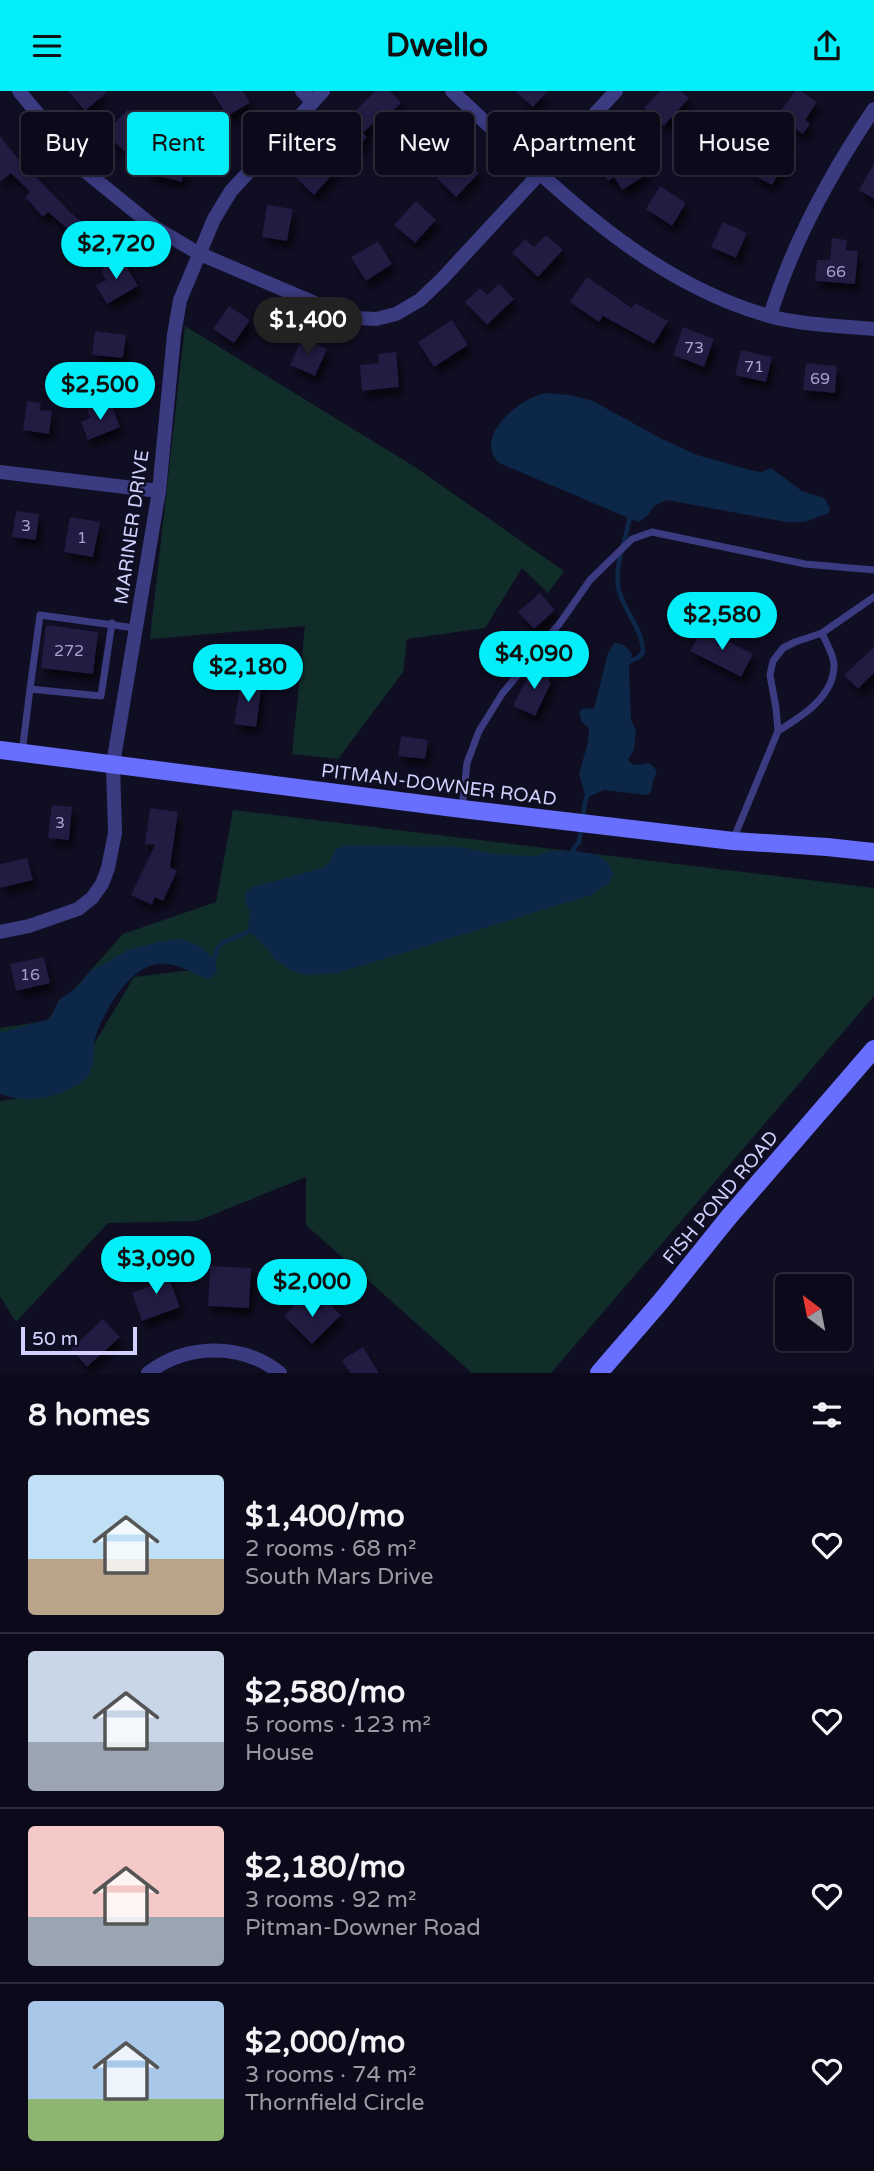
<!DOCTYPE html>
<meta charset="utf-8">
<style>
body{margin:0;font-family:"Varela Round",sans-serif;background:#1a1827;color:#f1f3f6;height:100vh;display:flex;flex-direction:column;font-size:26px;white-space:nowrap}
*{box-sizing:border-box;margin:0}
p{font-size:23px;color:#9a9aa2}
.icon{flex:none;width:38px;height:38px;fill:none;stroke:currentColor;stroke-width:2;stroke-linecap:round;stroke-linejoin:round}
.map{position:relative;height:1282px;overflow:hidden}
.sheet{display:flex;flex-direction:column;background:#0c0a1a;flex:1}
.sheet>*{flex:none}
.top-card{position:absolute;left:21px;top:21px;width:833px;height:63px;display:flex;gap:14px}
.needle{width:46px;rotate:328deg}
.controls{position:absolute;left:775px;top:1183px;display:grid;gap:14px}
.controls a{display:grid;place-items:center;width:77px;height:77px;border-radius:7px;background:#0c0a1a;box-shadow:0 4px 10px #0003,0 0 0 2px #2c2b39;font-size:35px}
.scale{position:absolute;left:21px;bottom:18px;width:116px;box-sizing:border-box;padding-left:7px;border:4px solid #d3d0fe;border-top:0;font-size:19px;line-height:24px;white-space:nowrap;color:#d3d0fe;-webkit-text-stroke:5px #100e23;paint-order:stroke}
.price{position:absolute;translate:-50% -60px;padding:0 16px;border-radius:24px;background:#03eef8;color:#111;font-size:23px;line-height:46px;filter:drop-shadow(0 2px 4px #0008)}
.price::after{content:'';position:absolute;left:50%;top:42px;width:21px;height:16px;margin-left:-10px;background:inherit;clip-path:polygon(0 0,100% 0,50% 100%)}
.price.current{background:#222;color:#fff}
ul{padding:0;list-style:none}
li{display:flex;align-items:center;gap:21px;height:175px;padding:0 28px}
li+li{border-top:2px solid #2c2b39}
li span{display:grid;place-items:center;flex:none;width:196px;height:140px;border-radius:7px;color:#555}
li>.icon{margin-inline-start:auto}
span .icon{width:84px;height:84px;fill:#fffc;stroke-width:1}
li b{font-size:30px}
h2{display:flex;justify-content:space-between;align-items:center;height:84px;padding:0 28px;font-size:30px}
.pill{padding:0 24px;border-radius:7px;background:#0c0a1a;box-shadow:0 4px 10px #0003,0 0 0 2px #2c2b39;font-size:24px;line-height:63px}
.pill.current{background:#03eef8;color:#111}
header{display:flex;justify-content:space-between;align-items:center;height:91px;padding:0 28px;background:#03eef8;color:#111;font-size:32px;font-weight:700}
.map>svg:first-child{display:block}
</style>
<header><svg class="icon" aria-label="menu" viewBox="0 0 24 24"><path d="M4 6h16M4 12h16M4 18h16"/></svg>Dwello<svg class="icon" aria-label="share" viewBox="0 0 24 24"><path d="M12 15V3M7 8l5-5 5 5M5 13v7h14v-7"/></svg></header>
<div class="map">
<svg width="874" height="1282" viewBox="0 0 874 1282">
<defs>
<filter id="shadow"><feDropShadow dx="4.5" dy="8" stdDeviation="3.5" flood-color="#0009"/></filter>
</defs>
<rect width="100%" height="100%" fill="#100e23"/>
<g fill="#112d2a">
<path d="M185 235 415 376 564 480 548 502 522 477 485 537 407 548 403 581 338 668 292 663 305 535 150 548Z"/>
<path d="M233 719 874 797V905L551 1282H472L306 1134V1086L197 1130 108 1132 16 1231 0 1205V1010L66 1000 134 886 216 876 180 848 34 959 0 962V937L46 930 123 843 216 811Z"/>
</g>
<g fill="#0d2748">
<path d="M546 302 570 304 593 310 660 347 697 364 754 380 762 381 771 377 802 400 824 407 830 417 829 422 805 431H786L667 409 655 414 647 425 638 431 499 372C472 345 520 307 546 302Z"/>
<path d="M614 552C622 551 629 557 632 564L629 576 631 629 636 640 634 658 628 669 634 674 649 672 654 676 657 682 653 689 651 701 647 704 604 699 586 707 579 683 588 651 589 637 582 631 579 621 584 617 594 618 608 562Z"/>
<path d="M348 754 461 756 494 763 533 765 553 760H577L598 764 608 772 614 783 609 792 591 804 338 882 305 884 294 881 276 869 266 856 250 841 248 837 250 821 245 810 246 801 252 796 323 777 329 772 336 758Z"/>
<path d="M180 848C198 853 215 861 217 882L209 888C192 883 177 871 159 873 130 875 106 918 97 941 92 954 96 971 89 983 86 988 81 991 77 994 53 1008 26 1013 0 1003V942L50 928 59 909 79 895 88 882 128 859 158 851Z"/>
</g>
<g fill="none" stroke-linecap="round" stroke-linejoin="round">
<g stroke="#0d2748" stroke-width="4.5">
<path d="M626 572 639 566 643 561C643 539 625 521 619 500 613 475 626 450 630 425"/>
<path d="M582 729 586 707 588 704"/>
<path d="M569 764 579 751 581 738"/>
<path d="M213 873 217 858 222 852 253 839"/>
</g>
</g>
<g fill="#201a43" filter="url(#shadow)">
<path d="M68 0H108L85 20Z"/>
<path d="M212 0H243L250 12 227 25Z"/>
<path d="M375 0H390L401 12 389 24 385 21 363 42 367 46 329 85 330 86 314 104 296 87 328 53 325 51Z"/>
<path d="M515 0H548L533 16Z"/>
<path d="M660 0H681L689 7 664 35 644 17Z"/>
<path d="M795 0H801L817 11 805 29 810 33 803 43 777 25Z"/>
<path d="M128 18 141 30 131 39 138 45 124 60 105 42Z"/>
<path d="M0 45 33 87 35 85 71 122 99 144 84 162 64 144 69 139 48 121 43 126 25 106 30 101 11 82 0 91Z"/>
<path d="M768 48 791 61 772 94 749 82Z"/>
<path d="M616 57 623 68 632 62 646 84 622 99 614 86 608 90 595 70Z"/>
<path d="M161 62 187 69 182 91 147 82 151 66 159 69Z"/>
<path d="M459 63 479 82 456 106 437 87Z"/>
<path d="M874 73V108L859 99Z"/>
<path d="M660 95 686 112 672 135 646 118Z"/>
<path d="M416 110 436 129 415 152 394 134Z"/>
<path d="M267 114 293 118 287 150 262 146Z"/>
<path d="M723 131 747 142 736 167 711 156Z"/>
<path d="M546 144 563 159 538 186 512 162 525 148 534 156Z"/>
<path d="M832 147 847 149 846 159 858 160 855 193 815 190 817 169H830Z"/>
<path d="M378 150 392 173 366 190 351 166Z"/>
<path d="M121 166 138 195 107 213 96 195 106 189 101 179Z"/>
<path d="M587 186 632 217 635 212 668 230 654 253 603 225 599 231 570 211Z"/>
<path d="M499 193 514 208 487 234 465 211 480 197 487 204Z"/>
<path d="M229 215 250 229 234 252 213 238Z"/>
<path d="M452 229 468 254 434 276 418 251Z"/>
<path d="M683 236 714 248 704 276 673 264Z"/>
<path d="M95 240 126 244 123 267 92 264Z"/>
<path d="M302 247 327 258 315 285 290 274Z"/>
<path d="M741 259 772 266 766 291 735 284Z"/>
<path d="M396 261 399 296 362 300 360 274 379 272 378 263Z"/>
<path d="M806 272 837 275 835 302 803 299Z"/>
<path d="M27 310 41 312 40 319 52 320 49 343 23 339Z"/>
<path d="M99 313 102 319 112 315 120 336 88 349 81 331 90 327 87 318Z"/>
<path d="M16 420 39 423 36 449 12 446Z"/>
<path d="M70 426 100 431 93 466 64 461Z"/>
<path d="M540 502 555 519 534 538 518 521Z"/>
<path d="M46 534 98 541 93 583 41 577Z"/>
<path d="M703 537 753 563 741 586 690 560Z"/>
<path d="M874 556V582L858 598 844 584Z"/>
<path d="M534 574 552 582 548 590 551 592 535 625 513 615Z"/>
<path d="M241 590 262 593 256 636 234 633Z"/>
<path d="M401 645 428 649 425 668 398 665Z"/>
<path d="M52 714 72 716 69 749 48 747Z"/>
<path d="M150 717 178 721 170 776 177 780 163 810 155 806 152 814 131 804 155 754 145 753Z"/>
<path d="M27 767 33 789 0 797V773Z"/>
<path d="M44 866 50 892 16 900 10 873Z"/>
<path d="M210 1175 251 1177 249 1217 208 1215Z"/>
<path d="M165 1177 180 1216 142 1230 132 1202 151 1195 147 1184Z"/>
<path d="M304 1205 319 1219 327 1211 341 1224 312 1253 284 1225Z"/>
<path d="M103 1228 120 1246 87 1276 71 1258Z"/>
<path d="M363 1256 379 1282H350L342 1269Z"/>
</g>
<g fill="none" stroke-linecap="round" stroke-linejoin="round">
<g stroke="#3a3b81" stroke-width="7">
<path d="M30 598 40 524 135 537"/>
<path d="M778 640C802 625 834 606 834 574 834 564 826 552 822 542"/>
<path d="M22 662 30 598 101 605 112 532"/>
<path d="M462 717 467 672 479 640 502 603 560 532 590 489 632 448 652 441 805 473 874 479"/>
<path d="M733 749 778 640 776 617 770 584 773 570 783 557 795 551 822 542 874 506"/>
</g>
<g stroke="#3a3b81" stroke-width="14">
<path d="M19 0 85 80 154 136 198 162 324 216 357 227 376 228 396 223 420 209 442 188 616 0"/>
<path d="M302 0 313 11"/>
<path d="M452 0C548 89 639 188 769 225 802 234 839 235 874 238"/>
<path d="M770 225C793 150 830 83 874 18"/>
<path d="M0 381 159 400"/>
<path d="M0 841 29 835 78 818 92 807 102 793 108 777 115 742 113 673 159 400 174 244 180 209 214 128 231 100 323 0"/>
<path d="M148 1282C186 1253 241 1251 280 1282"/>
</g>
<g stroke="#686efd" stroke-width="18">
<path d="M0 659 462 718 733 750 827 756 874 761"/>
<path d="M599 1282 662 1209 728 1127 874 958"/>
</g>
</g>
<g text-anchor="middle" stroke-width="5" stroke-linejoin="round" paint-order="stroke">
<g font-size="16" fill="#a6a2cf">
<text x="836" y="186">66</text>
<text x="694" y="262">73</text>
<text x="754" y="281">71</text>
<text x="820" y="293">69</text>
<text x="26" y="440">3</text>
<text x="82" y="452">1</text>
<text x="69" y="565">272</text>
<text x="60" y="737">3</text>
<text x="30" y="889">16</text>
</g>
<g font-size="19" fill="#d3d0fe" stroke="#100e23">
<text transform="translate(131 436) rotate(-82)" y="7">MARINER DRIVE</text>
<text transform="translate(439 693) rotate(7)" y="7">PITMAN-DOWNER ROAD</text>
<text transform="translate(720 1106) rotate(-50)" y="7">FISH POND ROAD</text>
</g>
</g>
</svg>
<div class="controls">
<a><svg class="needle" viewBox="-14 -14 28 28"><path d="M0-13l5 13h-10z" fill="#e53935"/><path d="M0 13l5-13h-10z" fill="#9a9aa2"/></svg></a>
</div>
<div class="scale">50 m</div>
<b class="price" style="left:116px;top:190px">$2,720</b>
<b class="price current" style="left:308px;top:266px">$1,400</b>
<b class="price" style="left:100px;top:331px">$2,500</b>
<b class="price" style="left:722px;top:561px">$2,580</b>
<b class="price" style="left:534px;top:600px">$4,090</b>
<b class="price" style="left:248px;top:613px">$2,180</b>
<b class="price" style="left:156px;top:1205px">$3,090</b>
<b class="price" style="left:312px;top:1228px">$2,000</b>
<div class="top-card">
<a class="pill">Buy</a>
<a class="pill current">Rent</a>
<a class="pill">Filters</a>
<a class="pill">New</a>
<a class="pill">Apartment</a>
<a class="pill">House</a>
</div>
</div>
<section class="sheet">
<h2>8 homes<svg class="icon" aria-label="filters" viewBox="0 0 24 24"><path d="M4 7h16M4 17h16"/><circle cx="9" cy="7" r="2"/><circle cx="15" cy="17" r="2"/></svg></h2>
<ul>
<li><span style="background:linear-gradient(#bfe0f5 60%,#b9a48a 0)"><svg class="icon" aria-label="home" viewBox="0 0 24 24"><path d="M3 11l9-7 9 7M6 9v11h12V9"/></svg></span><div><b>$1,400/mo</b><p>2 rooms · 68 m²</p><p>South Mars Drive</p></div><svg class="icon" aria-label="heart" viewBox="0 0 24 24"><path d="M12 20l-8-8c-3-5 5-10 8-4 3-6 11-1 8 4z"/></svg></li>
<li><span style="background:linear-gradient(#c9d6e8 65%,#9aa5b1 0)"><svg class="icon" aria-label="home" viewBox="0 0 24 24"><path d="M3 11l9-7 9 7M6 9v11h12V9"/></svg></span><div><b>$2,580/mo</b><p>5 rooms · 123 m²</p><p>House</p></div><svg class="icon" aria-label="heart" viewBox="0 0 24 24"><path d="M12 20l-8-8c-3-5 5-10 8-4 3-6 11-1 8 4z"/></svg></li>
<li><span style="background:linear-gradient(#f6c9c9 65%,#9aa5b1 0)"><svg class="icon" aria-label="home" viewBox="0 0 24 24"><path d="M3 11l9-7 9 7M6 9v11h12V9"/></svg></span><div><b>$2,180/mo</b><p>3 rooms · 92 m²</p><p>Pitman-Downer Road</p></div><svg class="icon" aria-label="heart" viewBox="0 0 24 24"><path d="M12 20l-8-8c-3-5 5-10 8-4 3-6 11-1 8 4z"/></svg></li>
<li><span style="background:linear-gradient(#a9c7e8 70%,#8fb573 0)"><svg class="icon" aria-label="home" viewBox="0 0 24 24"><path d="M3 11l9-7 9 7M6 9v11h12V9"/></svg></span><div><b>$2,000/mo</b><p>3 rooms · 74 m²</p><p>Thornfield Circle</p></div><svg class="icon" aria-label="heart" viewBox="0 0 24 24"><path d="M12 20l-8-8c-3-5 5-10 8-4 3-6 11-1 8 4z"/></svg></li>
</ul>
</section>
